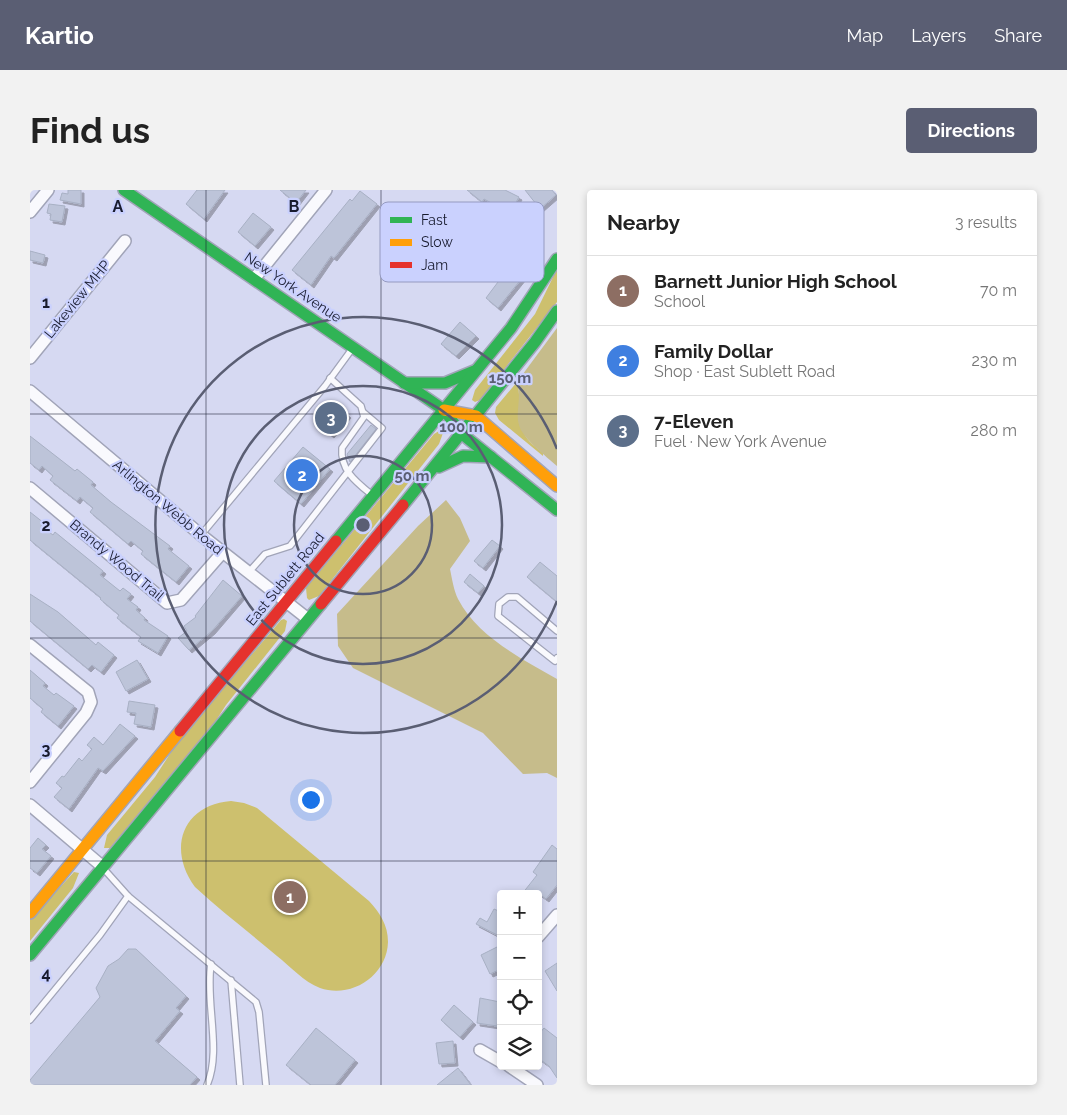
<!DOCTYPE html>
<html lang="en">
<head>
<meta charset="utf-8">
<style>
  :root { --surface:#fff; --page:#f2f2f2; --text:#222; --muted:#767676; --line:#e0e0e0; --accent:#5a5e73 }
  body { margin:0; font-family:Raleway,sans-serif; background:var(--page); color:var(--text) }
  .controls { position:absolute; right:15px; bottom:15px; display:grid; overflow:hidden; border-radius:5px; box-shadow:0 2px 8px #0003 }
  .controls button { width:45px; height:45px; display:grid; place-items:center; padding:0; border:0; border-bottom:1px solid var(--line); background:var(--surface); color:var(--text); font:25px sans-serif }
  .you { position:absolute; left:280px; top:609px; width:18px; height:18px; margin:-12px; border:4px solid #fff; border-radius:50%; background:#1a73e8; box-shadow:0 0 0 8px #1a73e833 }
  .badge { display:grid; place-items:center; width:32px; height:32px; border-radius:50%; background:var(--accent); color:#fff; font-size:16px; font-weight:700 }
  .pin { position:absolute; translate:-50% -50%; border:2px solid #fff; box-shadow:0 1px 5px #0006 }
  .list { margin:0; padding:0; list-style:none }
  h2 { display:flex; justify-content:space-between; align-items:center; height:65px; margin:0; padding:0 20px; font-size:21px }
  h2 small { font-size:16px; font-weight:400; color:var(--muted) }
  .list li { display:grid; grid-template-columns:32px 1fr auto; gap:15px; align-items:center; box-sizing:border-box; height:70px; padding:0 20px; border-top:1px solid var(--line) }
  .list b { display:block; font-size:19px; white-space:nowrap }
  .list p { margin:0; font-size:16px; white-space:nowrap; color:var(--muted) }
  .list em { font-size:16px; font-style:normal; color:var(--muted) }
  .icon { flex:none; width:28px; height:28px; fill:none; stroke:currentColor; stroke-width:2; stroke-linecap:round; stroke-linejoin:round }
  .map { position:relative; flex:none; width:527px; height:895px; overflow:hidden; border-radius:5px }
  header { display:flex; align-items:center; gap:30px; box-sizing:border-box; height:70px; padding:0 25px; background:var(--accent); color:#fff }
  header strong { font-size:24px }
  nav { display:flex; gap:28px; margin-inline-start:auto; font-size:18px }
  .intro { display:flex; align-items:center; justify-content:space-between; box-sizing:border-box; height:120px; padding:0 30px }
  h1 { margin:0; font-size:35px }
  .button { padding:12px 22px; border-radius:5px; background:var(--accent); color:#fff; font-size:18px; font-weight:700 }
  main { display:flex; gap:30px; padding:0 30px }
  aside { flex:1; background:var(--surface); border-radius:5px; box-shadow:0 2px 8px #0003 }
  .map>svg:first-child { display:block }
</style>
</head>
<body>
<header>
<strong>Kartio</strong>
<nav><a>Map</a><a>Layers</a><a>Share</a></nav>
</header>
<div class="intro"><h1>Find us</h1><a class="button">Directions</a></div>
<main>
<div class="map">
<svg width="527" height="895" viewBox="0 0 527 895">
  <defs>
    <filter id="shadow"><feDropShadow dx="3" dy="3" stdDeviation="0" flood-color="#0004"/></filter>
  </defs>
  <rect width="100%" height="100%" fill="#d6d9f2"/>
  <g fill="#cdc06e">
    <polygon points="527,79 527,112 450,210 445,212 442,210 445,200 505,124"/>
    <path d="M487,192c5,17 -1,35 7,51 3,8 13,15 19,20v3l-44,-36 -4,-7 1,-6z"/>
    <polygon points="409,241 413,243 409,254 289,406 279,410 277,408 276,398 404,244"/>
    <polygon points="254,429 257,431 255,441 196,515 185,532 80,658 74,658 77,645 125,587 147,553 251,430"/>
    <path d="M201,611l13,2 13,5 112,93c11,12 19,24 19,41 -1,34 -37,57 -68,46 -16,-6 -30,-22 -43,-32 -27,-23 -56,-45 -82,-69 -28,-38 -13,-82 36,-86z"/>
    <polygon points="44,682 49,683 43,698 0,751 0,730"/>
  </g>
  <g fill="#c6bc8b">
    <path d="M527,138v138c-10,-9 -35,-28 -38,-41 -4,-12 3,-26 -2,-43z"/>
    <path d="M416,310l14,18 10,23 -20,28c2,10 4,22 8,30 20,38 64,60 99,80v99l-10,-5 -24,1 -40,-41 -130,-65 -15,-22 -1,-32 81,-88z"/>
  </g>
  <g fill="#bdc4d9" stroke="#a8b0c4" filter="url(#shadow)">
    <polygon points="38,0 51,0 51,14 30,10 32,3 38,4"/>
    <polygon points="167,0 195,0 174,29 156,14"/>
    <polygon points="250,0 276,0 266,13"/>
    <polygon points="437,0 475,0 489,7 480,23 454,9 452,12"/>
    <polygon points="495,0 522,0 526,5 510,19"/>
    <polygon points="330,1 347,14 304,68 301,66 281,95 262,80 320,9 322,11"/>
    <polygon points="19,14 35,16 32,32 20,30 21,24 17,23"/>
    <polygon points="223,23 241,37 225,56 208,42"/>
    <polygon points="0,61 15,65 13,73 0,70"/>
    <polygon points="494,71 501,77 468,118 456,108 474,84 479,88"/>
    <polygon points="430,132 446,146 426,166 411,154"/>
    <polygon points="301,212 318,225 301,245 285,232"/>
    <polygon points="341,235 346,239 320,272 317,264"/>
    <polygon points="0,246 45,281 47,279 63,292 61,295 81,312 140,356 138,359 159,376 146,392 111,364 113,361 101,351 98,354 60,322 63,318 50,307 47,311 20,290 23,286 12,276 9,280 0,273"/>
    <polygon points="273,257 300,279 271,314 244,291"/>
    <polygon points="0,322 14,333 11,336 23,345 25,342 73,381 70,385 90,401 93,398 101,404 97,409 108,417 106,420 115,428 114,430 138,446 128,463 108,451 111,447 87,428 89,425 70,409 71,408 0,350"/>
    <polygon points="462,350 470,356 453,378 444,371"/>
    <polygon points="510,372 527,386 527,412 497,387"/>
    <polygon points="440,384 454,396 448,403 434,392"/>
    <polygon points="193,390 212,406 182,441 159,460 148,448 157,441 154,436 166,427 165,426"/>
    <polygon points="0,404 28,422 66,455 68,452 84,465 71,482 62,475 58,479 0,431"/>
    <polygon points="107,470 118,489 96,501 86,482"/>
    <polygon points="0,480 15,493 13,496 24,505 26,503 44,516 28,536 11,522 13,519 0,508"/>
    <polygon points="99,511 125,515 121,537 104,534 106,523 97,522"/>
    <polygon points="90,534 105,546 73,581 68,578 39,619 24,607 32,598 26,593 32,586 34,587 49,568 52,571 62,559 57,555 64,547 73,555"/>
    <polygon points="8,648 16,655 12,659 21,666 7,683 0,678 0,658"/>
    <polygon points="522,655 527,659 527,695 516,709 509,704 492,704 507,685 503,682"/>
    <polygon points="464,719 471,722 471,747 446,734 450,728 457,732"/>
    <polygon points="471,755 471,779 460,784 451,765"/>
    <polygon points="98,759 106,759 156,806 146,818 150,821 125,851 167,887 160,895 0,895 0,890 70,807 66,798 78,776 89,769"/>
    <polygon points="527,773 527,801 515,781"/>
    <polygon points="450,808 470,812 467,836 447,833"/>
    <polygon points="424,815 443,832 430,847 411,830"/>
    <polygon points="286,838 325,870 305,895 281,895 256,875"/>
    <polygon points="514,838 527,848 527,888 519,876 508,868 508,845"/>
    <polygon points="423,851 425,873 409,874 406,853"/>
    <polygon points="428,878 441,895 407,895"/>
  </g>
  <g fill="none" stroke-linecap="round" stroke-linejoin="round">
    <defs>
      <g id="lane">
        <path d="M300,188l31,28 3,11 -22,31c-2,22 14,34 30,47"/>
        <polyline points="171,345 295,196 322,159"/>
        <polyline points="218,383 235,364 260,356 352,238 333,222"/>
        <polyline points="527,441 487,407 478,407 469,414 468,426 525,471 527,468"/>
        <polyline points="73,678 98,706 226,812 229,822 236,895"/>
        <polyline points="201,790 210,895"/>
        <polyline points="0,830 70,745 98,706"/>
        <path d="M177,895c15,-34 -2,-83 4,-121"/>
      </g>
      <g id="street">
        <polyline points="0,22 18,0"/>
        <polyline points="224,89 296,0"/>
        <polyline points="0,168 95,51"/>
        <polyline points="0,201 171,345 278,429"/>
        <polyline points="0,298 137,413 151,410 192,363"/>
        <polyline points="0,455 58,502 61,512 56,523 0,592"/>
        <polyline points="0,615 73,677"/>
        <polyline points="508,747 527,725"/>
        <polyline points="450,860 471,872"/>
        <polyline points="479,876 507,895"/>
      </g>
      <g id="fast">
        <polyline points="94,0 414,220 432,244 527,320"/>
        <polyline points="374,193 415,193 444,181"/>
        <polyline points="409,277 433,266 461,267"/>
        <polyline points="373,315 505,152 527,121"/>
        <polyline points="306,351 481,138 527,69"/>
        <polyline points="0,765 291,414"/>
      </g>
      <g id="slow">
        <polyline points="414,220 446,226 527,296"/>
        <polyline points="0,723 150,541"/>
      </g>
      <g id="jam">
        <polyline points="291,414 373,315"/>
        <polyline points="150,541 306,351"/>
      </g>
    </defs>
    <use href="#lane" stroke="#a1a4b8" stroke-width="8"/>
    <use href="#street" stroke="#a1a4b8" stroke-width="14"/>
    <use href="#fast" stroke="#a1a4b8" stroke-width="14"/>
    <use href="#slow" stroke="#a1a4b8" stroke-width="14"/>
    <use href="#jam" stroke="#a1a4b8" stroke-width="14"/>
    <use href="#lane" stroke="#f9f9fd" stroke-width="5.5"/>
    <use href="#street" stroke="#f9f9fd" stroke-width="11"/>
    <use href="#fast" stroke="#30b455" stroke-width="11"/>
    <use href="#slow" stroke="#ff9f0a" stroke-width="11"/>
    <use href="#jam" stroke="#e5322d" stroke-width="11"/>
  </g>
  <path fill="none" stroke="#181b2f" stroke-width="1" stroke-opacity="0.55" d="M176,0v895M351,0v895M0,224h527M0,448h527M0,671h527"/>
  <g fill="none" stroke="#5a5e73" stroke-width="2.5">
    <circle cx="333" cy="335" r="69"/>
    <circle cx="333" cy="335" r="139"/>
    <path d="M527 411A208 208 0 1 1 527 259"/>
  </g>
  <g text-anchor="middle" dominant-baseline="central" stroke-width="4.5" stroke-linejoin="round" paint-order="stroke">
    <g font-size="14" fill="#181b2f" stroke="#cad1fe">
      <text transform="translate(263 97) rotate(34)">New York Avenue</text>
      <text transform="translate(47 109) rotate(-51)">Lakeview MHP</text>
      <text transform="translate(138 317) rotate(40)">Arlington Webb Road</text>
      <text transform="translate(87 370) rotate(40)">Brandy Wood Trail</text>
      <text transform="translate(255 389) rotate(-51)">East Sublett Road</text>
    </g>
  </g>
  <rect x="350" y="12" width="164" height="80" rx="8" fill="#cad1fe" stroke="#959ac0" stroke-width="1"/>
  <rect x="360" y="27" width="22" height="6" fill="#30b455"/>
  <rect x="360" y="49" width="22" height="7" fill="#ff9f0a"/>
  <rect x="360" y="72" width="22" height="6" fill="#e5322d"/>
  <g font-size="14" fill="#181b2f">
    <text x="391" y="35">Fast</text>
    <text x="391" y="57">Slow</text>
    <text x="391" y="80">Jam</text>
  </g>
  <g font-size="16" text-anchor="middle" font-weight="bold" fill="#181b2f" stroke="#cad1fe" stroke-width="4.5" stroke-linejoin="round" paint-order="stroke">
    <text x="88" y="22">A</text>
    <text x="264" y="22">B</text>
    <text x="16" y="118">1</text>
    <text x="16" y="341">2</text>
    <text x="16" y="565">3</text>
    <text x="16" y="789">4</text>
  </g>
  <circle cx="333" cy="335" r="8" fill="#5a5e73" stroke="#cad1fe" stroke-width="2.5"/>
  <g font-size="15" text-anchor="middle" font-weight="bold" fill="#5a5e73" stroke="#cad1fe" stroke-width="4.5" stroke-linejoin="round" paint-order="stroke">
    <text x="480" y="193">150 m</text>
    <text x="431" y="242">100 m</text>
    <text x="382" y="291">50 m</text>
  </g>
</svg>
<div class="controls">
<button>+</button>
<button>−</button>
<button><svg class="icon" aria-label="locate" viewBox="0 0 24 24"><circle cx="12" cy="12" r="6"/><path d="M12 2v4M12 18v4M2 12h4M18 12h4"/></svg></button>
<button><svg class="icon" aria-label="layers" viewBox="0 0 24 24"><path d="M12 4l9 5-9 5-9-5zM3 14l9 5 9-5"/></svg></button>
</div>
<div class="you"></div>
<div class="pin badge" style="left:260px;top:707px;background:#8d6e63">1</div>
<div class="pin badge" style="left:272px;top:285px;background:#3f7fe0">2</div>
<div class="pin badge" style="left:301px;top:228px;background:#5c6f8a">3</div>
</div>
<aside>
<h2>Nearby<small>3 results</small></h2>
<ul class="list">
<li><span class="badge" style="background:#8d6e63">1</span><div><b>Barnett Junior High School</b><p>School</p></div><em>70 m</em></li>
<li><span class="badge" style="background:#3f7fe0">2</span><div><b>Family Dollar</b><p>Shop · East Sublett Road</p></div><em>230 m</em></li>
<li><span class="badge" style="background:#5c6f8a">3</span><div><b>7-Eleven</b><p>Fuel · New York Avenue</p></div><em>280 m</em></li>
</ul>
</aside>
</main>
</body>
</html>
